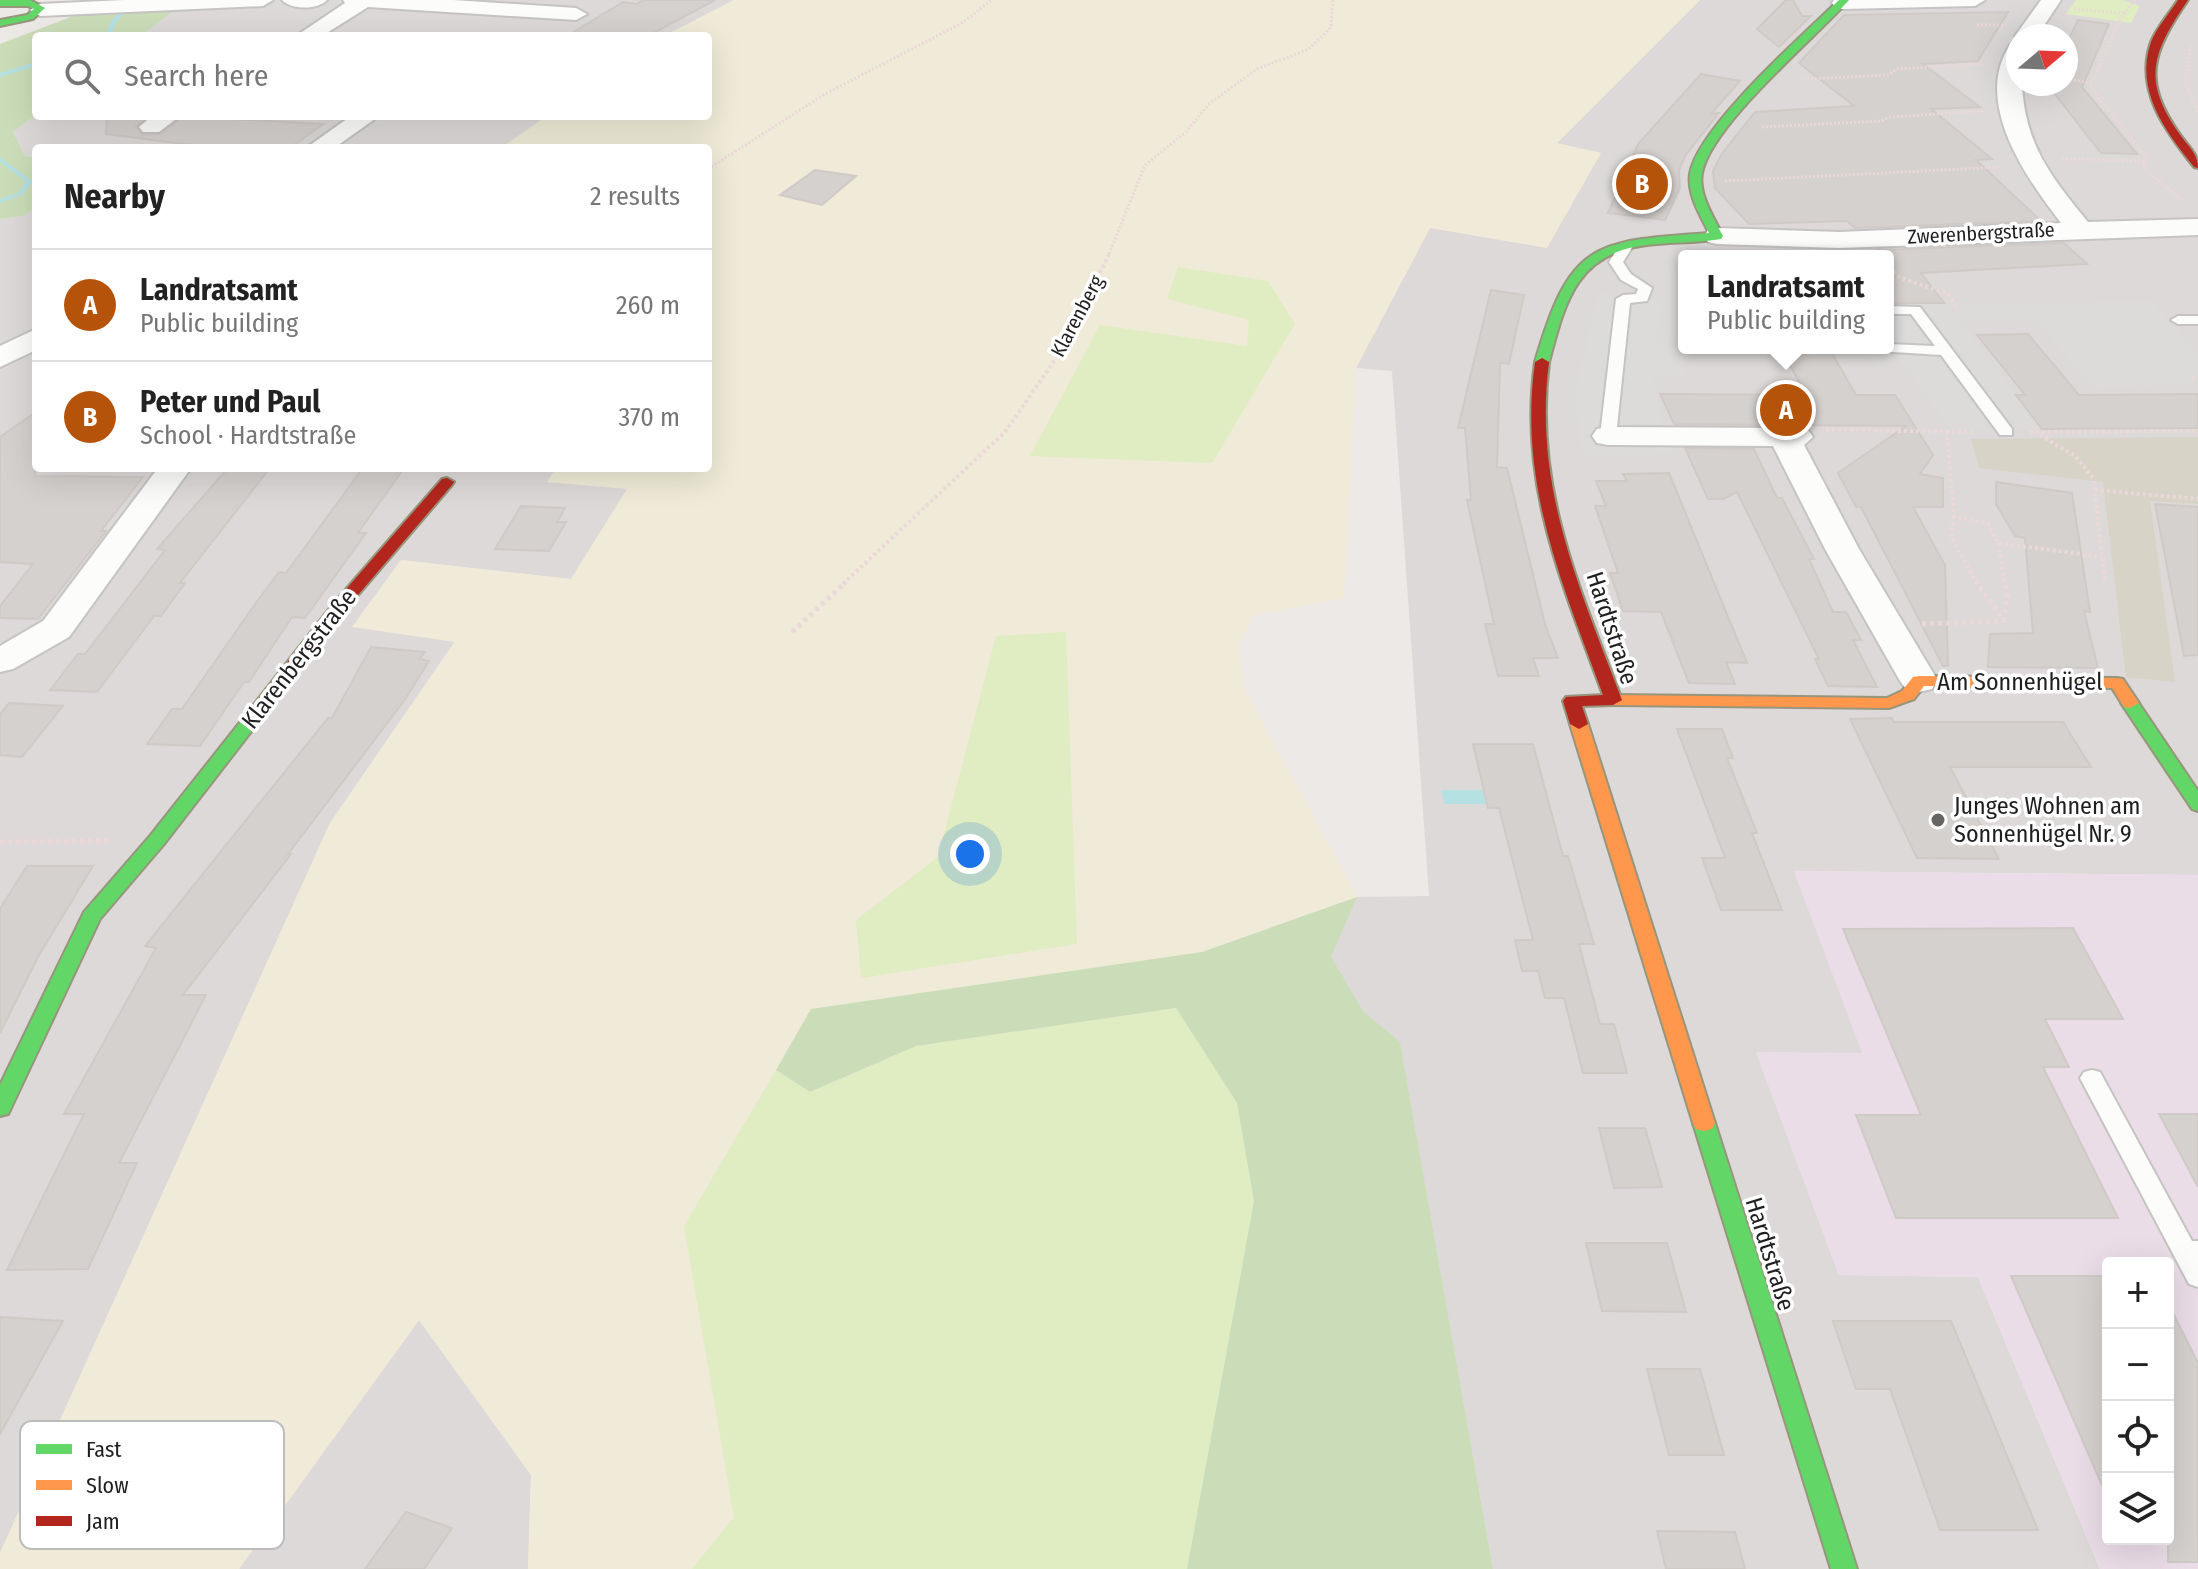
<!DOCTYPE html>
<html lang="en">
<head>
<meta charset="utf-8">
<style>
  :root { --surface:#fff; --page:#f2f2f2; --text:#222; --muted:#767676; --line:#e0e0e0; --accent:#b45309 }
  body { margin:0; font-family:"Fira Sans Condensed",sans-serif; background:var(--page); color:var(--text) }
  .controls { position:absolute; right:24px; bottom:24px; display:grid; overflow:hidden; border-radius:8px; box-shadow:0 8px 32px #0002 }
  .controls button { width:72px; height:72px; display:grid; place-items:center; padding:0; border:0; border-bottom:2px solid var(--line); background:var(--surface); color:var(--text); font:40px sans-serif }
  .compass { position:absolute; left:2006px; top:24px; width:72px; height:72px; border-radius:50%; background:var(--surface); box-shadow:0 8px 32px #0002; rotate:71deg }
  .you { position:absolute; left:970px; top:854px; width:28px; height:28px; margin:-20px; border:6px solid #fff; border-radius:50%; background:#1a73e8; box-shadow:0 0 0 12px #1a73e833 }
  .badge { display:grid; place-items:center; width:52px; height:52px; border-radius:50%; background:var(--accent); color:#fff; font-size:26px; font-weight:700 }
  .pin { position:absolute; translate:-50% -50%; border:4px solid #fff; box-shadow:0 2px 8px #0006 }
  .popup { position:absolute; left:1678px; top:250px; width:216px; height:104px; box-sizing:border-box; display:grid; place-content:center; border-radius:8px; background:var(--surface); filter:drop-shadow(0 2px 6px #0005); font-size:26px; white-space:nowrap; color:var(--muted) }
  .popup b { font-size:30px; color:var(--text) }
  .popup::after { content:''; position:absolute; left:50%; top:100%; margin-left:-16px; border:16px solid transparent; border-top-color:var(--surface) }
  .list { margin:0; padding:0; list-style:none }
  h2 { display:flex; justify-content:space-between; align-items:center; height:104px; margin:0; padding:0 32px; font-size:34px }
  h2 small { font-size:26px; font-weight:400; color:var(--muted) }
  .list li { display:grid; grid-template-columns:52px 1fr auto; gap:24px; align-items:center; box-sizing:border-box; height:112px; padding:0 32px; border-top:2px solid var(--line) }
  .list b { display:block; font-size:30px; white-space:nowrap }
  .list p { margin:0; font-size:26px; white-space:nowrap; color:var(--muted) }
  .list em { font-size:26px; font-style:normal; color:var(--muted) }
  .icon { flex:none; width:44px; height:44px; fill:none; stroke:currentColor; stroke-width:2; stroke-linecap:round; stroke-linejoin:round }
  .map { position:relative; flex:none; width:2198px; height:1569px; overflow:hidden }
  .search { position:absolute; background:var(--surface); box-shadow:0 8px 32px #0002; left:32px; top:32px; width:680px; height:88px; display:flex; align-items:center; gap:20px; box-sizing:border-box; padding:0 28px; border-radius:8px; color:var(--muted); font-size:30px }
  .panel { position:absolute; background:var(--surface); box-shadow:0 8px 32px #0002; left:32px; top:144px; width:680px; height:328px; border-radius:8px }
  .map>svg:first-child { display:block }
</style>
</head>
<body>
<div class="map">
<svg width="2198" height="1569" viewBox="0 0 2198 1569">
  <rect width="100%" height="100%" fill="#ede9e6"/>
  <g fill="#dcd9d8" fill-rule="evenodd">
    <polygon points="184,0 734,0 664,36 140,36"/>
    <path d="M1700,0h498v875l-404,-4 69,183 -107,-2 83,223 139,2 122,292h-607l-93,-526 -36,-31 -34,-55 27,-60 72,-1 -37,-525 -36,-3 74,-140 171,-75 -45,-9zM2018,36h48v48h-48zM1684,256h204v92h-204z"/>
    <polygon points="36,115 36,116 547,116 501,148 36,148 36,157 25,156 13,132"/>
    <polygon points="36,207 36,468 556,468 547,482 628,488 571,579 401,560 353,626 455,641 330,823 0,1553 0,219 24,216"/>
    <polygon points="419,1320 531,1475 528,1569 239,1569"/>
  </g>
  <path fill="#ebdde8" fill-rule="evenodd" d="M1794,871l404,4v694h-98l-122,-292 -139,-2 -83,-223 106,1zM2108,1263h60v276h-60z"/>
  <polygon fill="#d7d3c7" points="2198,437 2198,504 2150,501 2175,682 2126,677 2103,482 1979,468 1971,439"/>
  <path fill="#efebd8" fill-rule="evenodd" d="M734,0h966l-143,143 44,10 -54,95 -117,-20 -74,140 -12,230 -90,17 -15,29 5,45 113,208 -155,55 -391,58 -127,216 50,291 -42,52h-164l3,-94 -112,-155 -180,249h-239v-16l330,-730 125,-181 -103,-15 49,-67 170,19 56,-90 -80,-7 9,-14h152v-320h-207l46,-32h161v-80h-44zM1167,299l128,25 -264,132 69,-130 147,20 2,-26zM938,858l-77,120 -5,-59z"/>
  <g fill="#e0ecc1">
    <polygon points="2076,0 2123,0 2140,6 2131,23 2066,14"/>
    <polygon points="1178,267 1268,281 1295,324 1212,463 1030,456 1100,325 1247,346 1249,320 1167,299"/>
    <polygon points="1066,632 1077,944 861,978 856,920 938,857 996,636"/>
    <polygon points="1176,1008 1237,1103 1254,1201 1187,1569 692,1569 734,1517 684,1226 776,1070 810,1092 916,1046"/>
  </g>
  <g fill="#cbddb8">
    <polygon points="173,11 140,36 36,36 36,115 13,132 25,156 36,157 36,207 24,216 0,219 0,44 76,15"/>
    <polygon points="1357,897 1331,957 1364,1012 1400,1042 1493,1569 1187,1569 1254,1201 1237,1103 1176,1008 916,1046 810,1092 776,1070 811,1009 1202,952"/>
  </g>
  <g fill="#dddbda">
    <polygon points="1599,293 1660,300 1656,343 1684,348 1684,375 1653,374 1662,432 1672,446 1672,454 1583,456 1574,398"/>
    <polygon points="2152,302 2198,354 2198,385 2092,387 2039,321 1959,321 2043,429 1951,430 1906,365 1877,366 1865,348 1888,348 1888,303"/>
  </g>
  <polygon fill="#b6e1e3" points="1441,790 1483,790 1486,804 1444,804"/>
  <g fill="none" stroke-linecap="round" stroke-linejoin="round">
    <g fill="#b6e1e3" fill-rule="evenodd">
      <polygon points="131,0 137,0 116,23 111,36 105,36 111,21"/>
      <polygon points="36,62 36,66 0,77 0,73"/>
      <polygon points="0,157 33,182 22,195 0,203 0,199 18,193 26,182 0,162"/>
    </g>
  </g>
  <g fill="#d5d1ce" stroke="#d0cac7" stroke-width="2">
    <polygon points="643,0 715,0 648,36 567,36 623,2 637,4"/>
    <polygon points="1786,0 1793,0 1802,16 1811,16 1779,47 1757,29"/>
    <polygon points="2008,12 1978,61 1923,64 1980,107 1931,109 1992,159 1976,160 2041,221 1855,228 1847,221 1749,224 1715,188 1713,171 1721,155 1755,112 1854,106 1799,63 1844,15"/>
    <polygon points="2078,20 2109,24 2082,87 2137,154 2101,153 2047,84 2066,84 2066,45"/>
    <polygon points="1701,74 1740,81 1711,114 1719,113 1685,156 1679,170 1680,188 1665,220 1608,213 1638,144"/>
    <polygon points="107,116 147,116 136,127 143,135 161,134 183,116 323,124 290,148 217,148 106,134"/>
    <polygon points="815,170 856,176 822,205 780,195"/>
    <polygon points="2064,243 2087,264 1921,273 1944,303 1888,303 1888,256 1877,250"/>
    <polygon points="1491,290 1524,295 1509,364 1500,363 1497,467 1507,468 1545,624 1558,658 1533,658 1539,676 1498,676 1485,624 1494,624 1467,500 1471,500 1465,428 1458,428"/>
    <polygon points="2028,334 2079,395 2198,394 2198,428 2042,429 2016,395 2025,395 1977,335"/>
    <polygon points="1781,348 1829,348 1856,395 1895,395 1933,455 1920,474 1943,478 1943,507 1913,507 1945,565 1948,666 1943,666 1861,507 1856,507 1838,473 1906,426 1674,424 1660,394 1806,395"/>
    <polygon points="36,412 35,476 143,477 101,531 106,531 38,619 0,618 0,606 33,564 0,562 0,437"/>
    <polygon points="1685,448 1754,449 1777,498 1782,498 1814,559 1809,559 1833,612 1846,612 1861,640 1853,640 1877,687 1828,686 1815,659 1819,659 1737,492 1723,499 1708,499"/>
    <polygon points="228,468 270,468 180,583 185,583 161,616 154,616 97,692 50,690 78,654 85,654 165,550 157,549"/>
    <polygon points="363,468 404,468 358,533 366,533 305,618 292,617 249,682 244,682 200,746 147,744 172,709 182,709 255,604 279,572 286,573"/>
    <polygon points="1669,473 1747,663 1726,662 1735,684 1689,683 1661,612 1623,611 1610,573 1618,573 1595,506 1606,506 1596,481 1627,481 1623,474"/>
    <polygon points="1996,482 2072,493 2090,612 2084,611 2098,668 1988,667 1990,634 2033,633 2025,538 2015,536 1996,504"/>
    <polygon points="2155,504 2198,507 2198,655 2184,656"/>
    <polygon points="521,506 565,508 557,522 566,522 549,551 495,549"/>
    <polygon points="371,647 425,652 419,659 429,661 404,701 288,854 291,854 183,995 206,995 119,1163 137,1163 88,1269 7,1270 84,1114 64,1114 156,948 145,946 328,718 332,718"/>
    <polygon points="9,703 63,706 22,757 0,755 0,714"/>
    <polygon points="1892,718 1894,722 2063,722 2091,767 1950,767 1999,859 1917,858 1850,719"/>
    <polygon points="1677,729 1722,729 1733,758 1727,758 1757,833 1752,833 1782,910 1721,910 1702,858 1725,858"/>
    <polygon points="1473,744 1533,744 1563,856 1568,856 1594,944 1579,944 1600,1024 1614,1024 1627,1073 1583,1073 1564,998 1545,998 1538,971 1522,971 1515,940 1533,940 1499,808 1488,808"/>
    <polygon points="27,866 93,866 39,955 0,1033 0,909"/>
    <polygon points="2073,928 2123,1019 2045,1019 2069,1067 2043,1067 2118,1218 1896,1218 1856,1115 1921,1115 1843,929"/>
    <polygon points="2159,1114 2198,1114 2198,1187"/>
    <polygon points="1599,1128 1645,1128 1662,1187 1614,1188"/>
    <polygon points="1586,1243 1667,1243 1686,1312 1602,1311"/>
    <polygon points="2011,1276 2108,1276 2108,1499"/>
    <polygon points="2168,1303 2198,1363 2198,1562 2168,1562"/>
    <polygon points="0,1317 63,1321 0,1434"/>
    <polygon points="1833,1321 1951,1321 2038,1530 1940,1530 1890,1389 1856,1389"/>
    <polygon points="1647,1369 1700,1369 1724,1455 1669,1455"/>
    <polygon points="406,1512 452,1528 424,1569 365,1569"/>
    <polygon points="1657,1531 1735,1532 1745,1569 1666,1569"/>
  </g>
  <g fill="none" stroke-linecap="round" stroke-linejoin="round">
    <defs>
      <g id="lane">
        <polygon points="1621,243 1633,246 1623,262 1631,274 1652,288 1647,301 1630,303 1616,436 1608,441 1600,436 1616,299 1623,295 1636,294 1638,289 1621,280 1609,262"/>
        <polygon points="1888,306 1920,307 2012,429 2012,435 2000,435 1941,355 1877,351 1875,348 1888,348 1888,344 1935,346 1911,314 1888,314"/>
        <polygon points="2198,316 2198,324 2178,324 2171,320 2178,316"/>
        <polygon points="2092,1070 2100,1072 2192,1241 2198,1241 2198,1287 2189,1284 2080,1078 2084,1072"/>
      </g>
      <g id="street">
        <polygon points="124,0 273,0 263,6 40,16 30,10 40,4"/>
        <path d="M282,0h45c-9,10 -36,10 -45,0z"/>
        <polygon points="343,0 453,0 576,8 587,14 576,20 368,7 322,36 296,36 345,3"/>
        <polygon points="1834,0 1985,0 1975,6 1842,9 1835,7 1832,3"/>
        <polygon points="2041,0 2061,0 2037,36 2018,36 2018,40 2015,36"/>
        <path d="M2018,43v41h4c3,61 29,93 66,138l110,-3v16l-359,13 -122,-4 -9,-2 -4,-6 4,-6 9,-2 122,4 222,-9c-34,-44 -89,-121 -51,-178z"/>
        <polygon points="152,116 180,116 159,132 143,132 139,127"/>
        <polygon points="351,116 379,116 334,148 306,148"/>
        <polygon points="36,329 36,350 0,367 0,346"/>
        <polygon points="1608,427 1797,428 1808,430 1813,437 1804,445 1859,549 1938,681 1932,689 1919,692 1906,689 1900,681 1825,549 1773,446 1608,445 1597,443 1592,436 1597,429"/>
        <polygon points="158,468 191,468 69,637 13,669 0,672 0,646 43,621"/>
      </g>
      <g id="fast">
        <polygon points="0,0 30,0 45,8 33,19 0,26 0,20 27,15 34,9 28,6 0,6"/>
        <path d="M1839,0h10c-35,39 -138,125 -147,173 -4,21 12,45 21,63l-2,3c-24,4 -49,3 -74,6 -71,8 -82,57 -98,117l-7,4 -5,-1 -2,-3c35,-119 56,-121 174,-129 -8,-17 -22,-38 -19,-59 7,-46 113,-139 149,-174z"/>
        <polygon points="2130,698 2136,699 2198,791 2198,811 2192,809 2121,703"/>
        <polygon points="251,715 260,720 257,724 164,844 100,919 11,1108 8,1114 0,1116 0,1085 84,912 150,836 245,716"/>
        <polygon points="1704,1115 1712,1117 1715,1123 1857,1569 1831,1569 1693,1123 1696,1117"/>
      </g>
      <g id="slow">
        <polygon points="1919,676 2117,678 2123,679 2139,703 2130,708 2124,707 2112,688 1924,686 1914,699 1889,708 1613,705 1604,700 1613,695 1887,698 1902,691 1913,677"/>
        <polygon points="1579,719 1588,724 1715,1123 1712,1129 1704,1131 1696,1129 1693,1123 1570,724"/>
      </g>
      <g id="jam">
        <path d="M2178,0h10c-36,53 -47,80 -7,136 8,11 17,18 17,32l-4,-1c-28,-35 -60,-77 -43,-125 6,-15 18,-28 27,-42z"/>
        <path d="M1542,358l7,4c-16,123 30,225 73,338l-9,5 -31,1 6,18 -9,5 -9,-5 -7,-23 3,-4 37,-2c-41,-112 -85,-211 -68,-333z"/>
        <polygon points="447,478 454,482 452,485 346,609 257,724 245,724 242,720 245,716 334,603 442,479"/>
      </g>
    </defs>
    <use href="#lane" stroke="#c5c4c2" stroke-width="4"/>
    <use href="#street" stroke="#c5c4c2" stroke-width="4"/>
    <use href="#fast" stroke="#98957d" stroke-width="4"/>
    <use href="#slow" stroke="#98957d" stroke-width="4"/>
    <use href="#jam" stroke="#98957d" stroke-width="4"/>
    <g stroke="#ebd8d9" stroke-width="3" stroke-dasharray="2 2" stroke-linecap="butt">
      <polyline points="2135,0 2121,18 2090,87 2147,158 2143,167 2182,201"/>
      <polyline points="2074,9 2123,13"/>
      <polyline points="1977,25 2003,25"/>
      <polyline points="2191,45 2185,82 2198,113"/>
      <polyline points="1803,79 1889,75 1896,69 1982,64"/>
      <polyline points="2066,79 2092,83"/>
      <polyline points="269,116 316,120"/>
      <polyline points="1762,127 1881,121 1890,117 1983,111"/>
      <polyline points="2062,159 2145,161"/>
      <polyline points="708,169 825,94 962,23 992,0"/>
      <polyline points="1725,181 2002,167"/>
      <polyline points="1109,254 1145,165 1186,132 1209,104 1257,69 1309,49 1331,27 1333,0"/>
    </g>
    <g stroke="#ebd8d9" stroke-width="4" stroke-dasharray="3 3" stroke-linecap="butt">
      <polyline points="1888,268 1901,278 1948,294 1958,310"/>
      <polyline points="2192,377 2198,379"/>
      <polyline points="1826,430 1976,432"/>
      <polyline points="1947,431 1954,517"/>
      <polyline points="2030,432 2198,431"/>
      <polyline points="2035,432 2075,456 2093,478 2105,580"/>
      <polyline points="2095,490 2198,499"/>
      <polyline points="1998,543 2005,584"/>
      <polyline points="843,584 1005,432 1066,344 1110,252"/>
      <polyline points="1977,584 1951,537 1954,517 1988,523 1998,543 2103,557"/>
    </g>
    <g stroke="#ebd8d9" stroke-width="5" stroke-dasharray="4 4" stroke-linecap="butt">
      <polyline points="2004,621 2007,595 2005,582"/>
      <polyline points="1922,624 2004,621 1976,582"/>
      <polyline points="792,632 846,582"/>
      <polyline points="0,842 108,841"/>
    </g>
    <use href="#lane" fill="#fcfcfb" fill-rule="evenodd"/>
    <use href="#street" fill="#fcfcfb" fill-rule="evenodd"/>
    <use href="#fast" fill="#63d668" fill-rule="evenodd"/>
    <use href="#slow" fill="#ff974d" fill-rule="evenodd"/>
    <use href="#jam" fill="#b3261e" fill-rule="evenodd"/>
  </g>
  <circle fill="#666564" stroke="#fff" stroke-width="3" cx="1938" cy="820" r="8"/>
  <g text-anchor="middle" dominant-baseline="central" stroke-width="7" stroke-linejoin="round" paint-order="stroke">
    <g font-size="20" fill="#1e1e1e" stroke="#fff">
      <text transform="translate(1981 233) rotate(-3)">Zwerenbergstraße</text>
      <text transform="translate(1077 316) rotate(-62)">Klarenberg</text>
    </g>
    <g font-size="24" fill="#1e1e1e" stroke="#fff">
      <text transform="translate(1612 628) rotate(72)">Hardtstraße</text>
      <text transform="translate(299 659) rotate(-52)">Klarenbergstraße</text>
      <text x="2020" y="682">Am Sonnenhügel</text>
      <text transform="translate(1770 1254) rotate(73)">Hardtstraße</text>
    </g>
    <g font-size="24" fill="#1e1e1e" stroke="#fff" text-anchor="start">
      <text x="1954" y="806">Junges Wohnen am<tspan x="1954" dy="28">Sonnenhügel Nr. 9</tspan></text>
    </g>
  </g>
  <rect x="20" y="1421" width="264" height="128" rx="12" fill="#fff" stroke="#bcbcbc" stroke-width="2"/>
  <rect x="36" y="1444" width="36" height="10" fill="#63d668"/>
  <rect x="36" y="1480" width="36" height="10" fill="#ff974d"/>
  <rect x="36" y="1516" width="36" height="10" fill="#b3261e"/>
  <g font-size="22" fill="#1e1e1e">
    <text x="86" y="1457">Fast</text>
    <text x="86" y="1493">Slow</text>
    <text x="86" y="1529">Jam</text>
  </g>
</svg>
<div class="controls">
<button>+</button>
<button>−</button>
<button><svg class="icon" aria-label="locate" viewBox="0 0 24 24"><circle cx="12" cy="12" r="6"/><path d="M12 2v4M12 18v4M2 12h4M18 12h4"/></svg></button>
<button><svg class="icon" aria-label="layers" viewBox="0 0 24 24"><path d="M12 4l9 5-9 5-9-5zM3 14l9 5 9-5"/></svg></button>
</div>
<svg class="compass" viewBox="-18 -18 36 36"><path d="M0-13l5 13h-10z" fill="#e53935"/><path d="M0 13l5-13h-10z" fill="#767676"/></svg>
<div class="you"></div>
<div class="pin badge" style="left:1786px;top:410px">A</div>
<div class="popup"><b>Landratsamt</b>Public building</div>
<div class="pin badge" style="left:1642px;top:184px">B</div>
<div class="search"><svg class="icon" aria-label="search" viewBox="0 0 24 24"><circle cx="10" cy="10" r="6"/><path d="M15 15l6 6"/></svg>Search here</div>
<section class="panel">
<h2>Nearby<small>2 results</small></h2>
<ul class="list">
<li><span class="badge">A</span><div><b>Landratsamt</b><p>Public building</p></div><em>260 m</em></li>
<li><span class="badge">B</span><div><b>Peter und Paul</b><p>School · Hardtstraße</p></div><em>370 m</em></li>
</ul>
</section>
</div>
</body>
</html>
